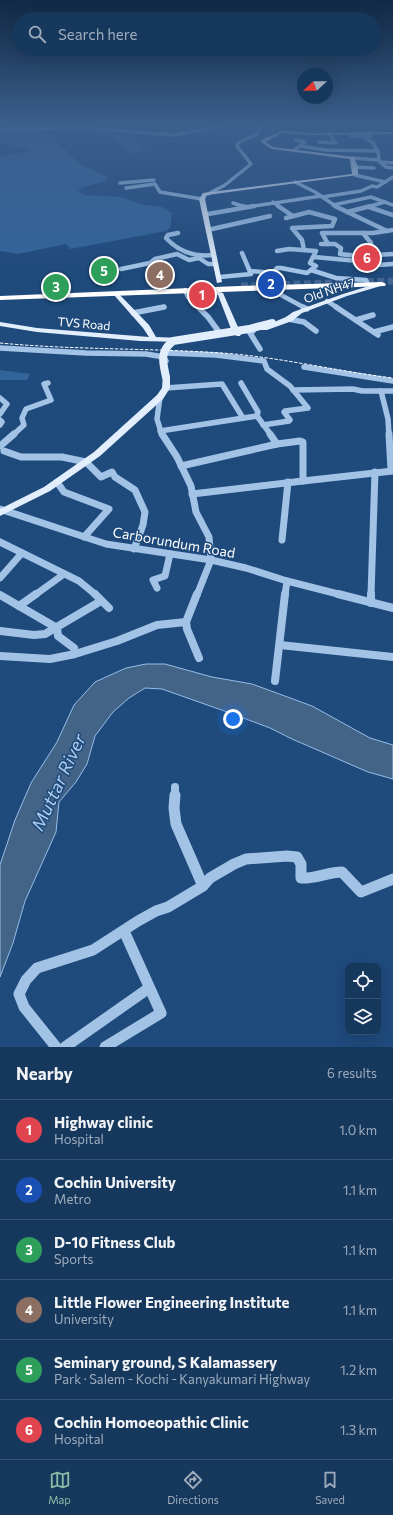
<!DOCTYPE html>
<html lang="en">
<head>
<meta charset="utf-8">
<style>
  :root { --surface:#17385d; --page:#203f63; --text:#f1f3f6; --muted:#9eacbc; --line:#365272; --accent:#8abfa5 }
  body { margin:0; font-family:Commissioner,sans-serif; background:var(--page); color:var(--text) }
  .controls { position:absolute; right:12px; bottom:12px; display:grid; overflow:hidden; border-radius:8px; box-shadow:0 4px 16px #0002 }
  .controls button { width:36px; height:36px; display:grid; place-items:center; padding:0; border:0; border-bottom:1px solid var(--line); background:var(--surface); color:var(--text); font:20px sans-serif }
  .compass { position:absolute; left:297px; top:68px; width:36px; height:36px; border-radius:50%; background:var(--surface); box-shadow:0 4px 16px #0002; rotate:248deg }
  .you { position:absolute; left:233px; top:719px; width:14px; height:14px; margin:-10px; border:3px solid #fff; border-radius:50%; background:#1a73e8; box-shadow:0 0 0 6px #1a73e833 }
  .badge { display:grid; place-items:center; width:26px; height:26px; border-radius:50%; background:var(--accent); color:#fff; font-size:13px; font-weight:700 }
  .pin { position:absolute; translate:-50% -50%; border:2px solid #fff; box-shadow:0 1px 4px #0006 }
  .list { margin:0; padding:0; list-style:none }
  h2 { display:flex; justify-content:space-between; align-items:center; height:52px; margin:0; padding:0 16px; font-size:17px }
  h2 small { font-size:13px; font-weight:400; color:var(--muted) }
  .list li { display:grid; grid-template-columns:26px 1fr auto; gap:12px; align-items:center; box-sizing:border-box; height:60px; padding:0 16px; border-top:1px solid var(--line) }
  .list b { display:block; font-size:15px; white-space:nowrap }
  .list p { margin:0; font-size:13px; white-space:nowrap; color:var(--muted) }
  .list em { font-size:13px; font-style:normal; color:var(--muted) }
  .icon { flex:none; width:22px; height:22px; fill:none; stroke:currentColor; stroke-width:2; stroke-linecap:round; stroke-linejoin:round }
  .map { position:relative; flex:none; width:393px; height:1047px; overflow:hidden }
  .search { position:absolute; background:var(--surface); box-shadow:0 4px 16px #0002; left:12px; right:12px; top:12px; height:44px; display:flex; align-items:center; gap:10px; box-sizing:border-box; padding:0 14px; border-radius:22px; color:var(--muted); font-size:15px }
  .sheet { height:412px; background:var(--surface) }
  nav { display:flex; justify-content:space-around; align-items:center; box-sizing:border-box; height:56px; border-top:1px solid var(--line); background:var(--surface); font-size:11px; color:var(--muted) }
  nav a { display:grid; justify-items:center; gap:2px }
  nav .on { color:var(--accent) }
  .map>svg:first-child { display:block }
</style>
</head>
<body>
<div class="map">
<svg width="393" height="1047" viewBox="0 0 393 1047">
  <rect width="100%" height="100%" fill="#1f4a7c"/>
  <g fill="#32649a">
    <polygon points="0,130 31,131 48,134 82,165 108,177 105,181 81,188 78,192 86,195 121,197 144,205 162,207 172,213 170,228 166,231 70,249 66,244 18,254 0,251 0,156 31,151 0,142"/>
    <polygon points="108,132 130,135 147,151 132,153"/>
    <polygon points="103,265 114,269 118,275 115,277 104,279 92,268"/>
    <polygon points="0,370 30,374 27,380 0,380"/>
  </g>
  <polygon fill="#436387" stroke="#95bee8" points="146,664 165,664 212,677 252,684 312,706 370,738 393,745 393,779 368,772 292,739 270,728 230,713 162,689 145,688 129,698 113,712 95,736 87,764 76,782 59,802 56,832 25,901 13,943 0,977 0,865 15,820 31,783 57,742 74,705 95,682 126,668"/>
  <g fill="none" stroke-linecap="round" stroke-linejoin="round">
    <polyline stroke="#416590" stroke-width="7" stroke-dasharray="7 3.5" stroke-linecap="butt" points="241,286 393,281"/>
    <g stroke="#a2c3e6" stroke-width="3.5">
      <polyline points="0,129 86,128 174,135 222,126"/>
      <polyline points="351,136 363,136"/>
      <polyline points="296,140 305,142 302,145"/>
      <polyline points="319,142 336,143 329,134"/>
      <polyline points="293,151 300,146 325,150 378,151 373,143 363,136 371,136 369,133"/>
      <polyline points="352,158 379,160 378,151"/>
      <polyline points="379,160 380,162 393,163"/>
      <polyline points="380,162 386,167 393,168"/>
      <polyline points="355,167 374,168"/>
      <polyline points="355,175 385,182"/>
      <polyline points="295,182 315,192 337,207"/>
      <polyline points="120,183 154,180"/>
      <polyline points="126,188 155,184 160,192 202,199"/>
      <polyline points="208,194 225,185 251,164 237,146 238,143 257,134 261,126"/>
      <polyline points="322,197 361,191 372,186 377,187 393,177"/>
      <polyline points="273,202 280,207"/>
      <polyline points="233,203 245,207"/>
      <polyline points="333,205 371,197 393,205"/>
      <polyline points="248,207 321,196"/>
      <polyline points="367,207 385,202"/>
    </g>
    <g stroke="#a2c3e6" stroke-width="4.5">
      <polyline points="242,206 246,207"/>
      <polyline points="278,206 293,216"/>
      <polyline points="335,206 387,231"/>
      <polyline points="369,207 393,215"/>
      <polyline points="347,212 371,206"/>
      <polyline points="208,214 254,206"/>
      <polyline points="286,218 309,212 335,219 332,226 292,228 302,240 304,250"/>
      <polyline points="212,229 270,216"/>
      <path d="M178,233l-10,2 -2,3c13,14 28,19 47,17"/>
      <polyline points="363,233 371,243 370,247 378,254"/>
      <polyline points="321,244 335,244 341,248 340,254 359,256"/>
      <polyline points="328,244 322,233 373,233 393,230"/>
      <polyline points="314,257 358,261 362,266 393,264"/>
      <polyline points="358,259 359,256 393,254"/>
      <polyline points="121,269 150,263 155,259 177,254 189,260 199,258 208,264 215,264"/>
      <polyline points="311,270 336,278 366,280 367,282"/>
      <polyline points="250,271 273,273 277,268 281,268 307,273 316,266 310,263 316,251 289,249 277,251"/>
      <polyline points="220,277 251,274 242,253"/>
      <polyline points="185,290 188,297 199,308"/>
      <polyline points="281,295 305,308"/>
      <polyline points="327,301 338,308"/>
      <polyline points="159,308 164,307"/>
    </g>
    <g stroke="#a2c3e6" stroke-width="5.5">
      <polyline points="198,307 208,317 219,332"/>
      <polyline points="303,307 307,309"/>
      <polyline points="336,307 378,335"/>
      <polyline points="133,313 164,307"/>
      <polyline points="288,319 304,322 316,331"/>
      <polyline points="356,320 373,315"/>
      <polyline points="253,331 250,333 260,349"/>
      <polyline points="374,332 393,327"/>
      <polyline points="0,348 86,353 146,354 164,357 166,361"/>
      <polyline points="167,353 216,355 264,361 267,369 290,386 308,408 285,411 284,412 290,420 289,421 263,425"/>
      <polyline points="304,367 393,381"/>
      <polyline points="241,383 258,412 257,416"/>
      <polyline points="166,388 222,384 243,418"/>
      <polyline points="293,390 353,389 362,391 393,391"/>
      <polyline points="381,391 388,419 389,435"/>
      <polyline points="160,397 157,419 162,435"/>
      <polyline points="0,398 7,404 0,414"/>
      <polyline points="0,420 2,422 0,425"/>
      <polyline points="160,431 257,416 271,435"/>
      <polyline points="13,435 24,425 22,418 26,409 51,400 44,384 48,383"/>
    </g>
    <g stroke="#a2c3e6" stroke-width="7">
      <polyline points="162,434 177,457 191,486 196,512 209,537 211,560 197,595"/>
      <polyline points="389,434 391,470"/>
      <polyline points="0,446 14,434"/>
      <polyline points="4,451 21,457 62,457 86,462 101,477 112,472 115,477 135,490 145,512 143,525 134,549"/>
      <polyline points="181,466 277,444 270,434"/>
      <polyline points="303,481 393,471"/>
      <polyline points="57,482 64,492 109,509 84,537"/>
      <polyline points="192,494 303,481 303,442 300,441 277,444"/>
      <polyline points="0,509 106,544 211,560 246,568 287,581 342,595"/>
      <polyline points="282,540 288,482"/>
      <polyline points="0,542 79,581 96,595"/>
      <polyline points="0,578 22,553"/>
      <polyline points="157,588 153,580 165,576 170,554"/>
      <polyline points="35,595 64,574"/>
      <polyline points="285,595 287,581"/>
      <polyline points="371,595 375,472"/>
    </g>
    <g stroke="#a2c3e6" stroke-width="8">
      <polyline points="95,594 109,608"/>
      <polyline points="197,594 186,622 187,629 199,658"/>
      <polyline points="338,594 393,608"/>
      <polyline points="0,595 57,628 58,636 74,648"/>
      <polyline points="371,603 371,594"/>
      <polyline points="19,606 36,594"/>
      <polyline points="0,631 34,635 45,634 101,601"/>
      <polyline points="280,645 393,657"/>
      <polyline points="0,656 50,659 75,654 117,641 157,625 186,622"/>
      <polyline points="275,681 285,594"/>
      <polyline points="175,796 175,787"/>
    </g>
    <g stroke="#a2c3e6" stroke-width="11">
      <polyline points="175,795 174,808 176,824 203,886"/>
      <path d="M56,1047l-32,-40 -5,-13 7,-14 11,-12 56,-18 45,-29 18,-10 12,-4 35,-21 7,-8 24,-14 12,-5 41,-3 10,1 4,7v14c14,1 27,-6 41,-6l19,20 32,-13"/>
      <polyline points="65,1047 149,988"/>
      <polyline points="105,1047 161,1013 124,931"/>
    </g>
    <g fill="#e3eefd" fill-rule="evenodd">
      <polygon points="281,131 313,133 393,132 393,134 313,135 282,133 266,142 273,147 354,157 358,167 358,175 207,195 205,199 222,282 217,283 199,199 203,193 352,174 350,159 272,149 262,143 261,140"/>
      <polygon points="382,282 385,284 384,285 347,296 302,313 292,321 267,330 261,330 260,328 286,317 293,312 343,294"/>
      <polygon points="203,288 223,293 241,334 240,336 237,336 233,334 218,295 201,291 201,289"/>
      <polygon points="116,292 118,293 149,325 156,337 183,338 187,340 186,342 140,341 37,332 0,326 0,322 37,328 149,337 143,328 114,295 113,294"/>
      <polygon points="163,375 166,375 170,377 170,388 163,399 100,456 50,491 0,516 0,509 44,487 94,452 157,395 162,388"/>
    </g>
    <polygon fill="#fff" fill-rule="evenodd" points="382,282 386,284 385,286 0,300 0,296 239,286"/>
    <g stroke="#fff" stroke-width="1" stroke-dasharray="3.5 1.5" stroke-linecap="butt">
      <polyline points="0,298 272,286"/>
      <path d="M0,343c74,7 148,5 222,10 57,4 114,18 171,25"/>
    </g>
    <path stroke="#e3eefd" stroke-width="8" d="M166,377c-3,-15 -7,-25 7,-36l76,-12 23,-6"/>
  </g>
  <linearGradient id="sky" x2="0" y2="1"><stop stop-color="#112944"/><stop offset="0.46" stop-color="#3c608e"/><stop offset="1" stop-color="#3c608e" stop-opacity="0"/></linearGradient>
  <rect width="393" height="272" fill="url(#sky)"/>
  <g text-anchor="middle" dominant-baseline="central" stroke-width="3" stroke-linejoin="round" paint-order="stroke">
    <g font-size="12" fill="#fff" stroke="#1f4a7c">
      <text transform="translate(329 290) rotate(-19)">Old NH47</text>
      <text transform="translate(84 323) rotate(5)">TVS Road</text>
    </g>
    <g font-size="14" fill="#fff" stroke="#1f4a7c">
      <text transform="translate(174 542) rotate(10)">Carborundum Road</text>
    </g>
    <g font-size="18" font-style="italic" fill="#adcdee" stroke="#1f4a7c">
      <text transform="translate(58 782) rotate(-65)">Muttar River</text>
    </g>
  </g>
</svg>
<div class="controls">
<button><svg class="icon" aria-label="locate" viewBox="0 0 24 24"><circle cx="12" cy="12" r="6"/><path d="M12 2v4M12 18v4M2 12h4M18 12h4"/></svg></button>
<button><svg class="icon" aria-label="layers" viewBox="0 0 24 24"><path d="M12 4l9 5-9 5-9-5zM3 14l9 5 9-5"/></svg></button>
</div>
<svg class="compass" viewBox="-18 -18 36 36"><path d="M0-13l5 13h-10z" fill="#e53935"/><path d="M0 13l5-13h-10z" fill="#9eacbc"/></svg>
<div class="you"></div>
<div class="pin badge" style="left:202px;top:295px;background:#e0444e">1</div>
<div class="pin badge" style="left:271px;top:284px;background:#1a4fb4">2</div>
<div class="pin badge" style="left:56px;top:287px;background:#2e9e5b">3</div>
<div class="pin badge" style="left:160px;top:275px;background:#8d6e63">4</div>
<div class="pin badge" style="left:104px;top:271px;background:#2e9e5b">5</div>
<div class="pin badge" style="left:367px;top:258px;background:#e0444e">6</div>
<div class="search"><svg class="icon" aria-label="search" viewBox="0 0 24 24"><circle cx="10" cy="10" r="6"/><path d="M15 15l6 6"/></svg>Search here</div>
</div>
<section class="sheet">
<h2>Nearby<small>6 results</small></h2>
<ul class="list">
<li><span class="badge" style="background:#e0444e">1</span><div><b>Highway clinic</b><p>Hospital</p></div><em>1.0 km</em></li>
<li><span class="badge" style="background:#1a4fb4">2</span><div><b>Cochin University</b><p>Metro</p></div><em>1.1 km</em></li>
<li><span class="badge" style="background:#2e9e5b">3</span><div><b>D-10 Fitness Club</b><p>Sports</p></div><em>1.1 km</em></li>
<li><span class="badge" style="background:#8d6e63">4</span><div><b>Little Flower Engineering Institute</b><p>University</p></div><em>1.1 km</em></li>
<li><span class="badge" style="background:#2e9e5b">5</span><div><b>Seminary ground, S Kalamassery</b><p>Park · Salem - Kochi - Kanyakumari Highway</p></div><em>1.2 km</em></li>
<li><span class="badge" style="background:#e0444e">6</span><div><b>Cochin Homoeopathic Clinic</b><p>Hospital</p></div><em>1.3 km</em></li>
</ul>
</section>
<nav>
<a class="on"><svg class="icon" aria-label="map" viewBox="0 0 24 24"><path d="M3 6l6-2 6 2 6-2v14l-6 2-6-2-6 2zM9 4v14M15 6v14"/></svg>Map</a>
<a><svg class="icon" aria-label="directions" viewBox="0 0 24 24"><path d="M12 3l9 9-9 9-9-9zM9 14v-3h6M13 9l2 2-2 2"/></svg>Directions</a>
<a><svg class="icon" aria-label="saved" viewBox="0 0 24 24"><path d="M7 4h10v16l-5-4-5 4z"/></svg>Saved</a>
</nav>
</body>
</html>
